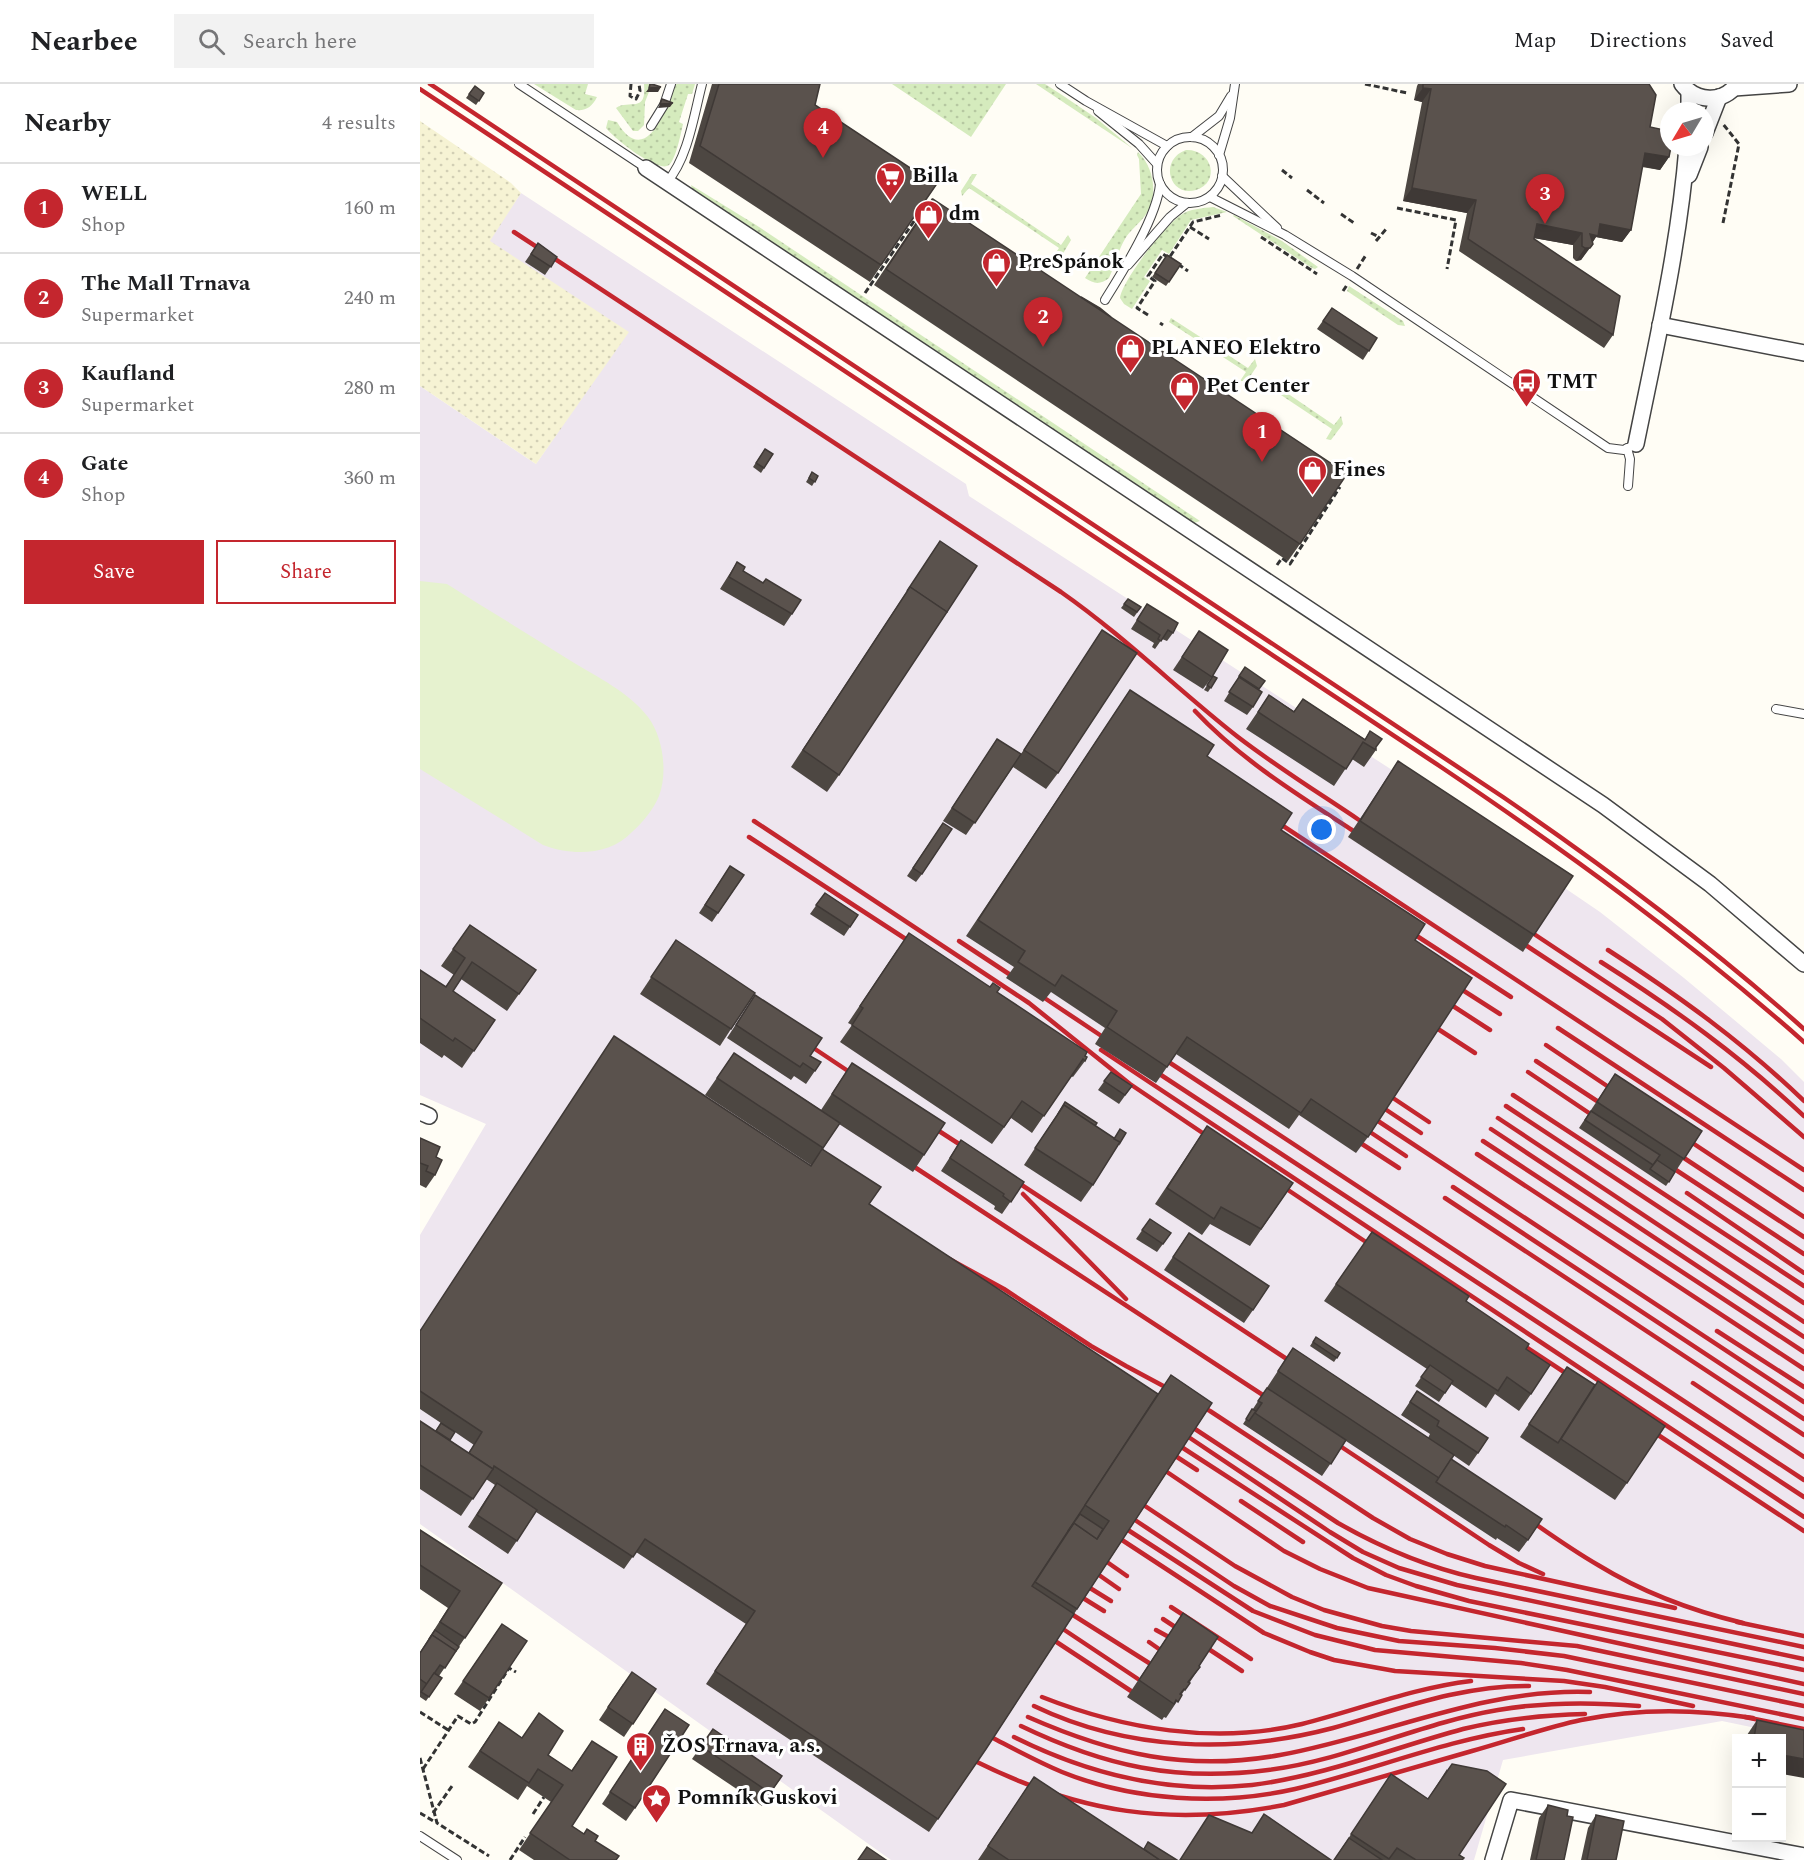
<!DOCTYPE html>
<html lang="en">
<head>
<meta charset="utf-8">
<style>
  :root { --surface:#fff; --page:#f2f2f2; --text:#202124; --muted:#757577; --line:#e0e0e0; --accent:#c4262e }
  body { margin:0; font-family:Spectral,serif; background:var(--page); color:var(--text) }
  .controls { position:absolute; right:18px; bottom:18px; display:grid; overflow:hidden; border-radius:0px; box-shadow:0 6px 24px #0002 }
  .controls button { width:54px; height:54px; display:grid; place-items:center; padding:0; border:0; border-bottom:2px solid var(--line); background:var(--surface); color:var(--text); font:30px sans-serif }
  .compass { position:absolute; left:1240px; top:18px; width:54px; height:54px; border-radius:50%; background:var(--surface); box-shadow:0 6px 24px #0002; rotate:232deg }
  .you { position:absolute; left:902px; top:746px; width:21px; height:21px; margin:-15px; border:4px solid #fff; border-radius:50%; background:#1a73e8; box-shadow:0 0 0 9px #1a73e833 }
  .badge { display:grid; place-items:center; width:39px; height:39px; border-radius:50%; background:var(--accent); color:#fff; font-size:20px; font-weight:700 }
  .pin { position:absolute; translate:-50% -50px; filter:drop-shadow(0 2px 3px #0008) }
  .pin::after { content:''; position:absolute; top:32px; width:21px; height:18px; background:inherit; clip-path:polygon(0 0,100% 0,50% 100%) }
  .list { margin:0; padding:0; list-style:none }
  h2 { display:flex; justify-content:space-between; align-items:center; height:78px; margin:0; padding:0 24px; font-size:26px }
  h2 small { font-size:20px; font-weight:400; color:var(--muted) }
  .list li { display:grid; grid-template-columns:39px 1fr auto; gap:18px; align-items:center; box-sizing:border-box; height:90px; padding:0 24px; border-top:2px solid var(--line) }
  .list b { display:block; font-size:22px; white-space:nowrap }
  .list p { margin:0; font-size:20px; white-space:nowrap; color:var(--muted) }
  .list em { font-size:20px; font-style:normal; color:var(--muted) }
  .actions { display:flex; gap:12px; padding:18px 24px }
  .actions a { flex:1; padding:14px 0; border:2px solid var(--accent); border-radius:0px; text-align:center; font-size:21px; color:var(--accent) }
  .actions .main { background:var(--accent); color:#fff }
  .icon { flex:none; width:33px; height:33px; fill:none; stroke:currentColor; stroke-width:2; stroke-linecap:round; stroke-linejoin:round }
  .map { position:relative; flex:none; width:1384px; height:1776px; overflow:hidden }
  header { display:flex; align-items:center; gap:36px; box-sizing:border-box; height:84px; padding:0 30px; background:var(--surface); border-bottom:2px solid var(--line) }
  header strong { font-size:28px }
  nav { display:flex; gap:33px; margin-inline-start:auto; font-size:21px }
  .search { width:420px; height:54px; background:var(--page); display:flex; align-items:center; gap:15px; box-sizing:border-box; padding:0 21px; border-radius:0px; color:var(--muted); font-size:22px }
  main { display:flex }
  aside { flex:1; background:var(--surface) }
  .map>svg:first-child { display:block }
</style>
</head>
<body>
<header>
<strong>Nearbee</strong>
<div class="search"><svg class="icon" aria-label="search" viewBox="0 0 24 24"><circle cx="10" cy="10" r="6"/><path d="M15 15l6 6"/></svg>Search here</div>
<nav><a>Map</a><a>Directions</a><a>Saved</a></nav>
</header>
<main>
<aside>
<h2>Nearby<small>4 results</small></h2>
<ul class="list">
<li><span class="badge">1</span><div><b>WELL</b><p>Shop</p></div><em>160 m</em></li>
<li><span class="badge">2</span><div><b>The Mall Trnava</b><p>Supermarket</p></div><em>240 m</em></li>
<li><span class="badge">3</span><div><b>Kaufland</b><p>Supermarket</p></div><em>280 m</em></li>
<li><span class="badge">4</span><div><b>Gate</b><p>Shop</p></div><em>360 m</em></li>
</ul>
<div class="actions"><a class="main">Save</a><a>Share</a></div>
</aside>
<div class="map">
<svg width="1384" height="1776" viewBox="0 0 1384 1776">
  <defs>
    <pattern id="farmland-dots" width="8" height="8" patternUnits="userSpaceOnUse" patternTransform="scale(1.5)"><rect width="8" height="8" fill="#f6f3d4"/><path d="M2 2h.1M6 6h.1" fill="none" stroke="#d2cfb5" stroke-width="1.8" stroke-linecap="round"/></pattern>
    <pattern id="grass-dots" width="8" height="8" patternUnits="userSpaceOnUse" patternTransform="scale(1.5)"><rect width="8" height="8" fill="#d5ebbd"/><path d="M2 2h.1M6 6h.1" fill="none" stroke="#b6c8a1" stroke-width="1.8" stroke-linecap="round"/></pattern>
  </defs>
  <rect width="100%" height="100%" fill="#fffdf5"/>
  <polygon fill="#eee6ef" points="101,109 546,400 549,412 969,684 1180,828 1264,894 1361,975 1384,998 1384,1654 1302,1637 1083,1676 1054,1776 471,1776 0,1440 0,1151 66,1040 0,1011 0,302 116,380 138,348 69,156"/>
  <polygon fill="url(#farmland-dots)" points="0,37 91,99 101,109 70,157 209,248 116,380 0,302"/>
  <g fill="url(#grass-dots)">
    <path d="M114,0h54l-3,10 12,3c-5,10 -11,14 -21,13z"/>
    <path d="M224,0h8l-7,18 -1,23 -6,6h-5l-17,-23c13,-9 31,6 28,-24z"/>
    <path d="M254,0h21l-3,10h-4l-9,28 4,2c-2,9 -7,35 -14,41 -11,9 -56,-28 -63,-37l2,-8 9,2c28,47 50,-11 57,-38z"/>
    <polygon points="472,0 586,0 551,53"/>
    <polygon points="616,0 625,0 645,13 676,34 712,64"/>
    <path d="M766,66c26,-1 35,32 10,40 -26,8 -38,-30 -10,-40z"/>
    <path d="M718,68c17,16 21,47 6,65 -6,8 -14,13 -19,22 -7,12 -10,26 -16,39 -9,7 -15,6 -24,0l56,-84 -2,-35 -2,-4z"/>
    <polygon points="552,90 557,90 551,100 641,161 648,151 651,156 641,173 635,175 633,173 639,164 549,104 542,112 541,107"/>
    <polygon points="271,101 336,141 780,437 774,439 272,105"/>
    <path d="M793,123l14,5 -36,8 -22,34 -7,-4 -18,27 6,4 -18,28 -8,-5 -4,-6c2,-17 45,-73 61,-83 8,-6 22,-7 32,-8z"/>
    <polygon points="814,131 862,157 898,183 895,185 892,184 813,132"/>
    <polygon points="929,202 983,237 985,242 978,241 927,207"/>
    <polygon points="751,234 828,284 835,275 837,282 827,297 820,297 826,288 749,238"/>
    <polygon points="858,303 914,341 921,332 923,340 911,356 906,355 912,345 855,307"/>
  </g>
  <path fill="#e6f2cf" d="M0,497l27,3c41,26 83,51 124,77 26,16 58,31 77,56 15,20 20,55 11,79 -6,14 -16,26 -27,36 -23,24 -60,24 -89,13l-123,-76z"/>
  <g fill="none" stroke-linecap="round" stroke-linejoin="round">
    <defs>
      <g id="lane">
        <polyline points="99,0 226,84"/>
        <polyline points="640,0 666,17 747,62"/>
        <polyline points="678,27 719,60 737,80"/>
        <polyline points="231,42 244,21 251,0"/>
        <polyline points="772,53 799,32 811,12"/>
        <circle cx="770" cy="86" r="33"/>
        <polyline points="799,71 810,34 815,0"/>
        <polyline points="802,92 857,144"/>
        <path d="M247,98c21,-24 27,-67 35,-98"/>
        <polyline points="790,113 865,151 932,192 1188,364 1204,366 1216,360"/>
        <polyline points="708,181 750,133 767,119"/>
        <path d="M685,216c18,-29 52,-83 55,-116"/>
        <polyline points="1207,364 1210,375 1208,402"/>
        <polyline points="1356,625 1384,630"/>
        <polyline points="0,1752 37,1776"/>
      </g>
      <g id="street">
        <path d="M1262,0c14,18 41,20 55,0"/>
        <polyline points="1314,4 1369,0"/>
        <polyline points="1269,8 1269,27"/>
        <polyline points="1285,49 1299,13"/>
        <polyline points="226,84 1183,721 1290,800 1384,880"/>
        <polyline points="1269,91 1280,63"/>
        <polyline points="1240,241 1384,269"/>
        <path d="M1216,360c20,-99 43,-197 51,-297"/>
        <polyline points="0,1028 9,1032"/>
        <polyline points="1073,1776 1091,1716 1384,1772"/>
      </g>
    </defs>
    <use href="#lane" stroke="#444" stroke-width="10"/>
    <use href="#street" stroke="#444" stroke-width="18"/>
    <g stroke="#333" stroke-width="3" stroke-dasharray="6 3" stroke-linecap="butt">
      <polyline points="211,0 210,12 216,15 220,7 219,0"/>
      <polyline points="945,0 987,9"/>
      <polyline points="862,86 872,94"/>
      <polyline points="887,106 904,119"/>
      <polyline points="977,124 1036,136 1027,185"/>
      <polyline points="921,130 934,139"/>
      <polyline points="1303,139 1319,60 1303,40"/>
      <polyline points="770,143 789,155"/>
      <polyline points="951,149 959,153"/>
      <polyline points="841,153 897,190"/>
      <polyline points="956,157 967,144"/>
      <polyline points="758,180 768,187"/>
      <polyline points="937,185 946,171"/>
      <polyline points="923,207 927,201"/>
      <polyline points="445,209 503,124 498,121"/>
      <polyline points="728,231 717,224 735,197 728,192 743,170 749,174 773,138 802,131"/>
      <polyline points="740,239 743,241"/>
      <polyline points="857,481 862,474 870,480 920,403"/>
      <polyline points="0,1628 28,1646"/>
      <polyline points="0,1674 17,1739 69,1772"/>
      <polyline points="3,1685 38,1632 51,1640 55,1638 89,1584 96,1588"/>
      <polyline points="0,1729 15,1738"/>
      <polyline points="13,1729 32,1702"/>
      <polyline points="113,1730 124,1713"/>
      <polyline points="90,1776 105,1753"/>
    </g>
    <use href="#lane" stroke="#fff" stroke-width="8"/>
    <use href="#street" stroke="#fff" stroke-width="15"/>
    <g stroke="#c4262e" stroke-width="4.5">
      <path d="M10,0l1073,713c105,72 206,147 301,232"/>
      <path d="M0,5l1021,678c126,85 249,174 363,275"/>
      <path d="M94,148l547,360c63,44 117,98 177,145 39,30 81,56 121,83"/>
      <path d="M775,627c45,48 103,84 157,119"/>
      <polyline points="851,734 1384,1086"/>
      <polyline points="334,737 609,919 710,1000 796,1058"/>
      <polyline points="329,753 498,863"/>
      <polyline points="983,843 1091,913"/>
      <polyline points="1114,850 1242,935 1304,984 1384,1053"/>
      <polyline points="539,857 589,890"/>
      <polyline points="1107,862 1291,983"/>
      <path d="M1188,866c71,46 136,93 196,151"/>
      <path d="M1181,878c74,47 139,94 203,154"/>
      <polyline points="1030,898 1080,930"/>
      <polyline points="626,915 680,951"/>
      <polyline points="1033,922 1070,946"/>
      <polyline points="1138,944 1384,1106"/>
      <polyline points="1018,945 1055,969"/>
      <polyline points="380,955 440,995"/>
      <polyline points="1126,961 1202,1012"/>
      <polyline points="681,966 1384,1433"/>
      <polyline points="735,969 1384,1396"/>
      <polyline points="1116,977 1177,1017"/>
      <polyline points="1108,988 1169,1029"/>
      <polyline points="741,991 1384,1413"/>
      <polyline points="1093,1011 1384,1202"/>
      <polyline points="973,1014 1009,1038"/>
      <polyline points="1086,1022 1384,1219"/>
      <polyline points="965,1025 1001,1049"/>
      <polyline points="1078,1034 1384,1238"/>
      <polyline points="958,1037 1384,1318"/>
      <polyline points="505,1038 553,1069"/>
      <polyline points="1071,1045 1384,1253"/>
      <polyline points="950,1048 986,1072"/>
      <polyline points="1259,1050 1384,1133"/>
      <polyline points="1063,1057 1384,1268"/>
      <polyline points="942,1060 979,1084"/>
      <polyline points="1057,1070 1384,1285"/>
      <polyline points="1264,1074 1384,1153"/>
      <polyline points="496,1084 855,1319"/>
      <polyline points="1256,1086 1384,1170"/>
      <polyline points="588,1092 879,1283"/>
      <polyline points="853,1096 958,1166"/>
      <polyline points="1033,1103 1384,1335"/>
      <polyline points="1267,1109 1384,1189"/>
      <polyline points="603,1110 706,1215"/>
      <polyline points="1025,1114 1384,1351"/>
      <polyline points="522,1171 584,1205 671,1262 706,1282 790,1327 953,1434 990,1455 1027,1470 1065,1482 1255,1524"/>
      <polyline points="1297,1247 1384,1303"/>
      <polyline points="1094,1255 1156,1296"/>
      <polyline points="1273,1299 1384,1373"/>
      <polyline points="1226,1343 1384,1447"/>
      <path d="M775,1345l143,94c44,25 89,44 138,55l328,69"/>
      <polyline points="770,1354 910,1448 943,1468 979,1484 1037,1501 1384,1575"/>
      <polyline points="908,1354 1069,1461 1099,1479 1123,1490"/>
      <polyline points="763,1364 933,1474 966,1491 996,1502 1049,1517 1384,1586"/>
      <polyline points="757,1373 777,1386"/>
      <polyline points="747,1388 864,1467 900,1485 948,1504 1384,1600"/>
      <polyline points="821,1417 883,1458"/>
      <polyline points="725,1422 815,1482 872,1513 904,1526 962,1542 991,1547 1157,1562 1384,1610"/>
      <path d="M1104,1432c24,17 48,34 74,49 44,27 95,46 145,58"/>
      <polyline points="715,1436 814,1502 850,1522 917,1544 979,1557 1075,1564 1144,1572 1384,1622"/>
      <polyline points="708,1446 833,1527 895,1551 955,1566 1101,1579 1147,1586 1384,1635"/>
      <polyline points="702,1456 844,1549 890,1568 914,1576 975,1587 1144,1597 1185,1603 1273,1622"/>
      <polyline points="687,1478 707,1492"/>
      <polyline points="679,1491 699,1505"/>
      <polyline points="670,1504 691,1517"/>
      <polyline points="663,1514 684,1527"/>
      <polyline points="751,1523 831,1575"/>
      <polyline points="653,1531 729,1579"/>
      <polyline points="743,1535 822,1587"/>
      <polyline points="1317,1538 1384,1552"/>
      <polyline points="643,1545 718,1595"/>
      <polyline points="736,1546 747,1552"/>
      <polyline points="635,1557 711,1607"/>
      <polyline points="729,1558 739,1565"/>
      <path d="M622,1613c81,32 173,48 260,27 56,-14 111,-36 169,-43"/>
      <path d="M614,1622c94,45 200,48 299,22 64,-18 128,-43 196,-42"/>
      <path d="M608,1633c84,37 159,55 252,38 105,-19 201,-67 310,-63"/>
      <polyline points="1325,1633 1384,1645"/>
      <path d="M601,1642c83,40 155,56 247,44 79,-10 152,-47 230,-60 46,-8 94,-8 141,-4"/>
      <path d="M594,1653c74,37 154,57 238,48 72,-9 141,-37 211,-56 40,-10 82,-14 122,-15"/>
      <path d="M573,1654c23,12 45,24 69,34 72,29 157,34 233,17 76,-18 150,-49 228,-60"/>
      <path d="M557,1678c103,51 194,65 307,43 62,-18 125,-36 188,-54 36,-10 72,-23 109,-31 57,-12 115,-11 172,-2"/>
    </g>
  </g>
  <g fill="#4d4742" fill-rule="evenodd">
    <polygon points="292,0 400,0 395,21 516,101 450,198 269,79"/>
    <polygon points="998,0 1229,0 1230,43 1249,73 1240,86 1222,83 1211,146 1202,158 1176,153 1161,176 1156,177 1153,174 1153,161 1114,154 1114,155 1193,251 1184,264 1039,167 1047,129 983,117 1002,18 994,16 997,2"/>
    <polygon points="55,2 64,9 56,21 46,14"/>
    <polygon points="512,114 880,460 868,477 454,201"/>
    <polygon points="118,159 137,173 125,191 105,178"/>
    <polygon points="747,171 761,180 746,202 732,193"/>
    <polygon points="912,224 957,254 943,276 897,245"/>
    <polygon points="345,365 353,370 341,389 333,383"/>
    <polygon points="392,388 398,392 392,402 386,398"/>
    <polygon points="520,457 419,691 407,708 371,683"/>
    <polygon points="317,478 323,487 372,530 364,542 300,505"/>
    <polygon points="708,515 721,523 714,533 701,524"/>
    <polygon points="727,520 753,549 747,557 742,555 735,565 732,563 734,559 711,545"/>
    <polygon points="682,546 638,689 626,705 593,683 546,751 523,737 577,655 601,670"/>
    <polygon points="779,547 792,593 783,605 753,586"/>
    <polygon points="825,583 839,606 833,623 827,631 804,617"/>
    <polygon points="793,592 797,594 788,608 784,606"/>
    <polygon points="710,606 787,672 861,746 995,856 948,1053 936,1069 879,1031 869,1045 756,970 736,999 675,960 685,944 631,908 623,918 586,894 594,883 546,852"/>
    <polygon points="849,611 874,627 883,615 945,655 950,647 956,666 944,683 932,675 914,702 826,645"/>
    <polygon points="978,677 1114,851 1103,868 928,753"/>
    <polygon points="523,739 502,790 496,798 487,792"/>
    <polygon points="310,782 324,791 292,838 279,829"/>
    <polygon points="405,809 438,831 424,852 390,830"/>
    <polygon points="50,841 116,886 87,927 41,895 33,907 75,936 42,984 24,971 22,974 0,959 0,886 25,903 34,891 21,882"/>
    <polygon points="256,856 311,945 300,962 220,910"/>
    <polygon points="477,866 577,908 665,972 665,977 653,993 651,992 612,1049 591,1034 572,1060 420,958 432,941 428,939"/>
    <polygon points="335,911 390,972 401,978 386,1000 374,992 371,996 307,954"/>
    <path d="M314,969l87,57 31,-47 72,92 -11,17 -74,-48 -16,25 46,55 289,190 13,-19 41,28 -138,211 -88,135 -57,83 -223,-148 40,-60 -110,-72 -12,17 -88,-57 -28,42 -40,-27 27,-42 -9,-6 -25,37 -41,-27v-68l15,10 6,-8 -21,-14v-79l391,-165 -106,-70zM35,1348l19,13 -6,8 -18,-13z"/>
    <polygon points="691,988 712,1002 699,1020 678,1006"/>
    <polygon points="1195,990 1282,1047 1246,1102 1159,1044"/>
    <polygon points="645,1018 675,1042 673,1101 661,1118 604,1081"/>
    <polygon points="787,1042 873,1099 830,1162 790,1140 782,1151 735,1120"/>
    <polygon points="0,1054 16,1073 15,1091 6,1104 0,1101"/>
    <polygon points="541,1056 604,1098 582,1130 574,1125 575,1122 521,1087"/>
    <polygon points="730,1135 751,1149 737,1168 716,1155"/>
    <polygon points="952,1148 1046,1217 1106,1265 1111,1310 1099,1327 1075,1310 1066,1324 1031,1300 1019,1318 995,1302 1007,1285 904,1217"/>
    <polygon points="769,1149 833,1226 824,1239 744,1186"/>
    <polygon points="896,1253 920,1269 914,1278 890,1262"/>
    <polygon points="873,1264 1008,1354 1010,1350 981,1331 997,1307 1058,1369 1049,1382 1033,1371 1031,1375 1108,1456 1099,1468 1077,1454 1076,1456 926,1357 902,1392 823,1340"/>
    <polygon points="1147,1283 1207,1399 1195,1416 1100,1353"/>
    <polygon points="0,1446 82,1499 19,1592 22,1594 6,1617 0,1613 0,1568 28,1524 0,1505"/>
    <polygon points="763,1529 779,1582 780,1583 746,1634 744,1633 742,1636 707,1613"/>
    <polygon points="82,1540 69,1614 60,1627 34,1610"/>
    <polygon points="203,1600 236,1605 204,1653 179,1636"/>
    <polygon points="245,1625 215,1724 206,1737 182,1720"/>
    <polygon points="119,1629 128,1671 151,1687 172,1657 152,1742 175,1757 196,1776 114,1776 99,1766 131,1718 107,1702 98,1716 48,1683 79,1638 102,1654"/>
    <polygon points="1337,1636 1362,1654 1325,1654"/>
    <polygon points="293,1645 362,1692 342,1722 272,1675"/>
    <polygon points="1027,1685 1039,1771 1042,1776 914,1776 971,1690 1008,1715"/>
    <polygon points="614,1693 723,1765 757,1776 558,1776"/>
    <polygon points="1128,1721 1147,1732 1144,1776 1110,1776 1119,1734"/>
    <polygon points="1176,1731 1196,1776 1161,1776 1168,1744"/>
  </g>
  <g fill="#3f3936">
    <polygon points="241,3 238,8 226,8 229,4"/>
    <polygon points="1003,4 1011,5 1002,18 994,16"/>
    <polygon points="253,19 250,23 238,24 240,20"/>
    <polygon points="1225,69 1249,73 1240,86 1216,81"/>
    <polygon points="992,104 1056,116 1047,129 983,117"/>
    <polygon points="1117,140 1162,149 1153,161 1108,153"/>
    <polygon points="1180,140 1211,146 1202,158 1176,153 1169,164 1173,160 1161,176 1156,177 1165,164 1170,150"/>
    <polygon points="1362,1671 1384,1675 1384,1694 1362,1690"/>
  </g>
  <g fill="#5a524d" stroke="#3f3936" stroke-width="1.5">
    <polygon points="230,0 232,0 241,3 229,4"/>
    <polygon points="299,0 400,0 395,21 516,101 461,181 280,62"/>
    <polygon points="1003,0 1229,0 1236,11 1230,43 1249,47 1249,63 1251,63 1249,73 1225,69 1211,146 1180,140 1178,152 1170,150 1173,160 1170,164 1165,164 1162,162 1162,149 1117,140 1114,155 1200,212 1193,251 1048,155 1056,116 992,104 1011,5 1003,4"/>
    <polygon points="55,2 64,9 59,17 49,10"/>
    <polygon points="242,15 253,19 240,20"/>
    <polygon points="513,115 927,390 880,460 466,185"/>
    <polygon points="118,159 137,173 131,183 111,170"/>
    <polygon points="747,171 761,180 749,198 735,189"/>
    <polygon points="661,213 680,224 691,233"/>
    <polygon points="912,224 957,254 949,267 903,237"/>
    <polygon points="345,365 353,370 344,384 336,379"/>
    <polygon points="392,388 398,392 395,398 389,394"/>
    <polygon points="520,457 557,482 527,528 490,503 487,507"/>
    <polygon points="317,478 325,483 323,487 343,499 346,495 381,516 372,530 309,493"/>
    <polygon points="490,503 527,528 419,691 383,666"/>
    <polygon points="708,515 721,523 717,528 704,520"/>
    <polygon points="727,520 758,539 753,549 748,546 741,557 738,555 740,551 717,536"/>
    <polygon points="682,546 717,569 638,689 604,666"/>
    <polygon points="779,547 808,566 792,593 762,573"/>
    <polygon points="825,583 845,597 839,605 819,592"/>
    <polygon points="793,592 797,594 791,604 787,601"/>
    <polygon points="819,593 842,608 833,623 809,608"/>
    <polygon points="710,606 794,661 787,672 872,729 861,746 1005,840 995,856 1052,894 948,1053 891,1015 881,1029 767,953 747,983 687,943 697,927 642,891 635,902 598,878 605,867 558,836"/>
    <polygon points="849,611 874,628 883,615 945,656 950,647 962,655 956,663 956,666 943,658 926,685 838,628"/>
    <polygon points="577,655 601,670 555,739 532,724"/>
    <polygon points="978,677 1153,792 1114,851 940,737"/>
    <polygon points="523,739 532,745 502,790 493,784"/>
    <polygon points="310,782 324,791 298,829 285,821"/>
    <polygon points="405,809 438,831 430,843 396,821"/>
    <polygon points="50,841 116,886 99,910 52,878 33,907 75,936 54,967 35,954 33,957 0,934 0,886 26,903 45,874 33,865"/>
    <polygon points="489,849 570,903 573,899 580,904 577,908 667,968 665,972 667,973 665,977 663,975 624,1032 602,1017 584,1043 432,941 443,924 440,922"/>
    <polygon points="256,856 335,909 311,945 231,893"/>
    <polygon points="335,911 402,954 390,972 401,978 395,987 383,979 380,983 316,941"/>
    <polygon points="194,952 391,1082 402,1065 461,1103 449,1120 738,1310 612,1502 654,1530 566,1665 518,1735 295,1587 335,1527 225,1455 213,1473 74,1382 73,1385 49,1369 62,1348 0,1307 0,1247"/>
    <polygon points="314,969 420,1039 403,1064 297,994"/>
    <polygon points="432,979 525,1039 504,1071 412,1010"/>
    <polygon points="691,988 712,1002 705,1011 684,997"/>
    <polygon points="1195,990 1282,1047 1264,1075 1177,1018"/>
    <polygon points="645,1018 677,1039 675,1042 644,1021 638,1030"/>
    <polygon points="644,1021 700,1058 673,1101 615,1064"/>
    <polygon points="1171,1027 1240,1071 1233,1081 1165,1036"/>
    <polygon points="787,1042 873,1099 841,1145 801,1123 794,1135 747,1104"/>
    <polygon points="700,1045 706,1049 700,1059 700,1058 694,1055"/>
    <polygon points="0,1054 20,1063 16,1073 22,1076 15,1091 6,1087 8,1082 0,1079"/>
    <polygon points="541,1056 604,1098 591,1118 583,1112 584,1110 530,1074"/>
    <polygon points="1237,1076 1255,1088 1249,1098 1230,1085"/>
    <polygon points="730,1135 751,1149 743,1160 722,1146"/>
    <polygon points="952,1148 1049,1212 1046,1217 1109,1260 1106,1265 1130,1281 1111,1310 1087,1293 1078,1307 916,1200"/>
    <polygon points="769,1149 849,1202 833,1226 753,1173"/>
    <polygon points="896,1253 920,1269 917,1274 893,1258"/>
    <polygon points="873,1264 1034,1371 1019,1394 858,1287"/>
    <polygon points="1010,1281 1033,1297 1025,1309 1001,1293"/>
    <polygon points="1147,1283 1175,1301 1138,1359 1109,1340"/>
    <polygon points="751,1291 792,1319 657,1525 615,1498 654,1439 677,1455 689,1437 665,1421"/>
    <polygon points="1178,1297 1245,1342 1207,1399 1141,1355"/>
    <polygon points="847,1304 926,1356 911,1380 835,1329 842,1319 838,1317"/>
    <polygon points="997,1307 1068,1354 1058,1369 1017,1342 1019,1337 990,1318"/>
    <polygon points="832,1325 836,1327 829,1337 826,1335"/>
    <polygon points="0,1337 73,1385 53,1415 0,1381"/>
    <polygon points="21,1339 35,1348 30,1356 16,1347"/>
    <polygon points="1031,1375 1122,1435 1108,1456 1086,1441 1085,1443 1016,1398"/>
    <polygon points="77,1399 117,1426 97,1457 57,1431"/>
    <polygon points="660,1430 683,1445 677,1455 654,1439 648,1447"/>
    <polygon points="0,1446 82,1499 45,1554 20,1538 40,1507 0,1481"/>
    <polygon points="763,1529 798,1553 779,1582 780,1583 768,1598 770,1599 765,1606 764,1605 760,1610 762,1611 758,1618 756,1616 754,1620 719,1596"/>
    <polygon points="82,1540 107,1557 69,1614 43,1597"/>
    <polygon points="15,1546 39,1563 36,1567 12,1551 9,1555"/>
    <polygon points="12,1551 36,1567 25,1584 20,1581 7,1600 0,1595 0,1569"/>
    <polygon points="212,1588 236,1605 213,1640 188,1623"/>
    <polygon points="14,1589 22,1594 9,1613 1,1608"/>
    <polygon points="245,1625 269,1641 215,1724 190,1708"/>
    <polygon points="119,1629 143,1647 128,1671 152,1687 172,1657 197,1673 152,1742 164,1750 167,1745 178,1752 175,1757 199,1772 196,1776 150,1776 110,1749 143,1701 118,1685 109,1699 60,1667 79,1638 102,1654"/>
    <polygon points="1337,1636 1384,1646 1384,1675 1362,1671 1362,1654 1334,1654"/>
    <polygon points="293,1645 362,1692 350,1709 281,1662"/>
    <polygon points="1032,1680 1067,1687 1086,1700 1039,1771 1044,1774 1042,1776 996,1776 977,1764 969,1775 931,1750 971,1690 1008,1715"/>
    <polygon points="614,1693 740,1776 589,1776 568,1762"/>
    <polygon points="1128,1721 1148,1726 1147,1732 1153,1733 1144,1776 1116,1776"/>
    <polygon points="844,1730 911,1776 760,1776 789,1731 832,1749"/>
    <polygon points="1176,1731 1204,1737 1196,1776 1167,1776"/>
    <polygon points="929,1754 962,1776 914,1776"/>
    <polygon points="728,1758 757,1776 740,1776 724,1765"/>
    <polygon points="447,1763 466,1776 438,1776"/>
  </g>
  <defs>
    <symbol id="supermarket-pin" viewBox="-11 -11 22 30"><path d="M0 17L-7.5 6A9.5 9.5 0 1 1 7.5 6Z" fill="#c4262e" stroke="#fff"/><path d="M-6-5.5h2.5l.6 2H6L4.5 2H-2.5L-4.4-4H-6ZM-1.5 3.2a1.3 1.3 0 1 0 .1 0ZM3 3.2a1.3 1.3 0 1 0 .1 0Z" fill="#fff"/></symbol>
    <symbol id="shop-pin" viewBox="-11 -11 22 30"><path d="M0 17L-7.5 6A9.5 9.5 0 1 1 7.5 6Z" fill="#c4262e" stroke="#fff"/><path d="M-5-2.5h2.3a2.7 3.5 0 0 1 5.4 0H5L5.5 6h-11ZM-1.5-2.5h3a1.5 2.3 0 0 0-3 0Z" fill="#fff"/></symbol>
    <symbol id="bus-pin" viewBox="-11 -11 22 30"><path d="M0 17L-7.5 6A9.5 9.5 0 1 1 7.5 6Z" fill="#c4262e" stroke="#fff"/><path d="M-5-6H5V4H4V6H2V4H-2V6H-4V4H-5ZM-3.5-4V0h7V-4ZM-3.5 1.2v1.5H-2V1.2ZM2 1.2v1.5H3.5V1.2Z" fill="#fff"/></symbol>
    <symbol id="building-pin" viewBox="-11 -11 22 30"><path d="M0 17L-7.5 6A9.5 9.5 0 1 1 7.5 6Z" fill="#c4262e" stroke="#fff"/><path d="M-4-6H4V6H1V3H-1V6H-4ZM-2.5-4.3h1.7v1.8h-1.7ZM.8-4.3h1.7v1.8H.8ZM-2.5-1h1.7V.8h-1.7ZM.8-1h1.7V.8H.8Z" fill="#fff"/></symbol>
    <symbol id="sight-pin" viewBox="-11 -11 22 30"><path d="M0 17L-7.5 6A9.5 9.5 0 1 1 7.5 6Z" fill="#c4262e" stroke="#fff"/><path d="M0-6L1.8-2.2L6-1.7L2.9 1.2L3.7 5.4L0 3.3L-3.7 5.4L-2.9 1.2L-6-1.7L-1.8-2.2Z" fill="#fff"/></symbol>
  </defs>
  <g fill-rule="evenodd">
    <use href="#supermarket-pin" x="454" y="76" width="33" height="45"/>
    <use href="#shop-pin" x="492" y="114" width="33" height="45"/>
    <use href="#shop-pin" x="560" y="162" width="33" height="45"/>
    <use href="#shop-pin" x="694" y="248" width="33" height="45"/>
    <use href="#bus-pin" x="1090" y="282" width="33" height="45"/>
    <use href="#shop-pin" x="748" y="286" width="33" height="45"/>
    <use href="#shop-pin" x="876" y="370" width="33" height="45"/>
    <use href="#building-pin" x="204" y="1646" width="33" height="45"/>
    <use href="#sight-pin" x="220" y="1698" width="33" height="45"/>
  </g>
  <g text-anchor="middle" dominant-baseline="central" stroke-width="6" stroke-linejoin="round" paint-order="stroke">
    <g font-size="21" font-weight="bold" fill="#111" stroke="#fff" text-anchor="start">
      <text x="492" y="92">Billa</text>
      <text x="529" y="130">dm</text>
      <text x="598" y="178">PreSpánok</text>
      <text x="731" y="264">PLANEO Elektro</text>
      <text x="1127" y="298">TMT</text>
      <text x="786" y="302">Pet Center</text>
      <text x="913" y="386">Fines</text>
      <text x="242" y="1662">ŽOS Trnava, a.s.</text>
      <text x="257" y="1714">Pomník Guskovi</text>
    </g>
  </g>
</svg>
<div class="controls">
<button>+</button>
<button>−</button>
</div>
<svg class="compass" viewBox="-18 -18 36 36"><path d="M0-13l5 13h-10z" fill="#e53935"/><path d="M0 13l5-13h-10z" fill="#757577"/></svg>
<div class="you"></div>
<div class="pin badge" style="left:842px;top:378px">1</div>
<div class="pin badge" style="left:623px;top:263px">2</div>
<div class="pin badge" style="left:1125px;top:140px">3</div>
<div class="pin badge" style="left:403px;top:74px">4</div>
</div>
</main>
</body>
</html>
